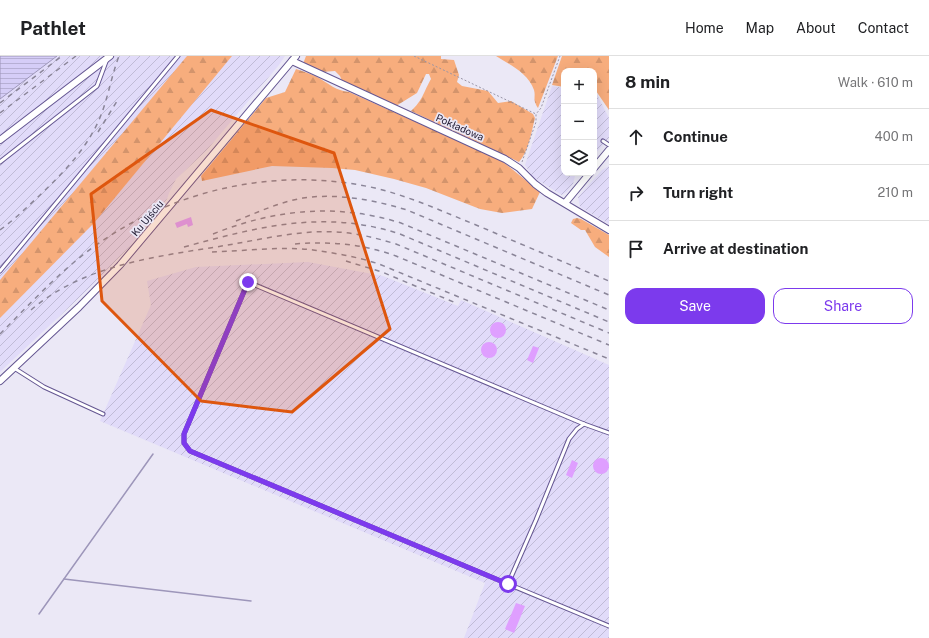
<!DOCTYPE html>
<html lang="en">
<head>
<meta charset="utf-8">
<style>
  :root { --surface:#fff; --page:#f2f2f2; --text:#202124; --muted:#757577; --line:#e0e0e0; --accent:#7c3aed }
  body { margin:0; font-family:"Public Sans",sans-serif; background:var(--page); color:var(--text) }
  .controls { position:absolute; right:12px; top:12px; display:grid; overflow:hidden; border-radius:8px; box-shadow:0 4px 16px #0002 }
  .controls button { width:36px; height:36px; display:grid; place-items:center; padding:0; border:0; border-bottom:1px solid var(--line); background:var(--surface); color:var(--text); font:20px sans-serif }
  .stop { position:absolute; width:12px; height:12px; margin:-9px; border:3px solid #7c3aed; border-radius:50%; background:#fff }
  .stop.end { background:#7c3aed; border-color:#fff; box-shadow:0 1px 4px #0008 }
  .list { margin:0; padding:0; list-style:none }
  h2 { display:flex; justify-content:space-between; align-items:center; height:52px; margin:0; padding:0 16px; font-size:17px }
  h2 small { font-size:13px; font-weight:400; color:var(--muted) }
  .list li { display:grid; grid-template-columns:26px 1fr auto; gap:12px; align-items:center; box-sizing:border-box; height:56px; padding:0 16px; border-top:1px solid var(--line) }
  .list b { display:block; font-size:15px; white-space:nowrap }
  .list em { font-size:13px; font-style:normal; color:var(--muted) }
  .actions { display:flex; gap:8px; padding:12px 16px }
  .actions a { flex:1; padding:9px 0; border:1px solid var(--accent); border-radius:12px; text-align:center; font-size:14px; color:var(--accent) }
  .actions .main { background:var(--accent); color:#fff }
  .icon { flex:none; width:22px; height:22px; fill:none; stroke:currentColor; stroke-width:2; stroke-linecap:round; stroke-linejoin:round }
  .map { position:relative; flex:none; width:609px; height:582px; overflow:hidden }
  header { display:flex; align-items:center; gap:24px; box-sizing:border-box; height:56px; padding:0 20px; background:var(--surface); border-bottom:1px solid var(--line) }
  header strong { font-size:19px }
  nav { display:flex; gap:22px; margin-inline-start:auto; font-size:14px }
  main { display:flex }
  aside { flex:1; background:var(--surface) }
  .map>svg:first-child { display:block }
</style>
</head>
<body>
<header>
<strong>Pathlet</strong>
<nav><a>Home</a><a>Map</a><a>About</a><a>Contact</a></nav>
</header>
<main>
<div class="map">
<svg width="609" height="582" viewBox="0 0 609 582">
  <defs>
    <pattern id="industrial-furrows" width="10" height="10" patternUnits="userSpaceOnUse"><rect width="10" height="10" fill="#e1dbf9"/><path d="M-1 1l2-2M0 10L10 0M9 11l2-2" fill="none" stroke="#c0bbd6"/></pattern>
    <pattern id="forest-firs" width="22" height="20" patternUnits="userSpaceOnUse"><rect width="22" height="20" fill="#f7ad7d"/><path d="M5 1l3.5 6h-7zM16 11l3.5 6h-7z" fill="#d3946c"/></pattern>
    <pattern id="water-rules" width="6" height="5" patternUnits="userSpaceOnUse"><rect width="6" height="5" fill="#d5cdf7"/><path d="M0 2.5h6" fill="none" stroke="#b6afd4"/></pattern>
  </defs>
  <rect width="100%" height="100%" fill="#ebe8f6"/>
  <g fill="url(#industrial-furrows)">
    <polygon points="57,0 285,0 279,9 206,95 176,123 169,137 167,143 129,191 97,225 0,316 0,43"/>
    <polygon points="552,30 564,32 564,117 577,117 575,120 573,128 567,136 562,139 539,125 533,121 525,109"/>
    <polygon points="594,33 609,62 609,82 594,99"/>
    <polygon points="609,110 609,168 580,151 578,141 602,114"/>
    <polygon points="308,206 383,220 458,250 461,244 609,309 609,582 464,582 485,527 100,365 151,249 147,225 196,211"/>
  </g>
  <g fill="url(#forest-firs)">
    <polygon points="187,0 232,0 94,167 0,262 0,224"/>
    <path d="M306,0h135v3l13,1 5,15 -2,7 5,4 26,5 10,12 13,-2 22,13 2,4c-4,15 -6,33 -16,44l-108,-51c12,-11 12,-18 20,-32l-2,-5h-3l-9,19 -21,13 -54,-25 -2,-5 -5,-5 -13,1 -19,-8z"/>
    <path d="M496,0h62l-20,52c-6,-9 -2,-11 -4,-18 -6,-17 -24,-25 -38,-34z"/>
    <polygon points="562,0 609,0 609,54 594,32 594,15 564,15 564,31 552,29"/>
    <path d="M296,13c7,2 15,5 21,8 11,6 19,14 32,15l152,68 39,32 -8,17 -30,4 -22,-4 -54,-21 -32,-9 -39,-9 -23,-2 -60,-2 -70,15 -1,-5 65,-78 19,-6z"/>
    <polygon points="577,162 581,163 609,179 609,201 595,191 585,174 581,174 571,167 573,163"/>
  </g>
  <polygon fill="url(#water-rules)" stroke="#9d96ba" points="0,0 57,0 0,43"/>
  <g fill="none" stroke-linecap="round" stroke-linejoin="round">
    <g stroke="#9d96ba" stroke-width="1.5">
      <polyline points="64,523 251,545"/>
      <polyline points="39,558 153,398"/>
    </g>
  </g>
  <g fill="#df9fff">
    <polygon points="191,161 193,169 188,171 187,168 177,172 175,167"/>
    <circle cx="498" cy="274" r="8"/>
    <circle cx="489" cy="294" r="8"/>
    <polygon points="533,290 539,292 533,307 527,304"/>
    <circle cx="601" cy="410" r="8"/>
    <polygon points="572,404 578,407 572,422 566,419"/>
    <polygon points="516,547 525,550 514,577 505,573"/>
  </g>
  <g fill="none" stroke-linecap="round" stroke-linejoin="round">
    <defs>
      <g id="lane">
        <polyline points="603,85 609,89"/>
        <polyline points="0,106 97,30 107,3"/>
        <polyline points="0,215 178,0"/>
        <polyline points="14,312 44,331 103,358"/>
        <polyline points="609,377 584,368 577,373 569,383 536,464 508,528 609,570"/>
        <polyline points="508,528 190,395 184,387 184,378 248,226 584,368"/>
      </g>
      <g id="street">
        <polyline points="292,5 505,103 519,112 535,128 547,137 609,174"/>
        <polyline points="0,84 110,0"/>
        <polyline points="594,112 609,94"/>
        <polyline points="565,147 590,117"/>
        <polyline points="0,325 79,251 120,209 296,0"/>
      </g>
    </defs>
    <use href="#lane" stroke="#655792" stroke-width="5"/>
    <use href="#street" stroke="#655792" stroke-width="8"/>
    <g stroke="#9995a7" stroke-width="1" stroke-dasharray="2 2" stroke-linecap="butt">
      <polyline points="414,0 536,58"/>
      <polyline points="522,106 536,66 536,58 541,52 560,0"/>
    </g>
    <use href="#lane" stroke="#fff" stroke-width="3"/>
    <use href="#street" stroke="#fff" stroke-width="6"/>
    <g stroke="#8a8598" stroke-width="1.5" stroke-dasharray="5 5" stroke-linecap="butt">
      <polyline points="0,47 62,0"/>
      <polyline points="0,57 76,0"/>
      <polyline points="98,76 119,42"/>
      <path d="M236,165c22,-9 44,-19 67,-23 35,-5 71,2 104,12l202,85"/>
      <path d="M0,174c14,-10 26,-22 39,-34 24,-23 46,-45 60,-76 9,-21 12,-43 20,-64"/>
      <path d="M213,178c62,-25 124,-31 188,-11l208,87"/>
      <path d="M295,188c35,-3 68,0 101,12l213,89"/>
      <path d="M184,191c74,-20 140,-38 216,-13l209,88"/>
      <path d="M212,196c33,-1 68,-6 101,-2 22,3 45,7 66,14l230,95"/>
      <polyline points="346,205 382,216 456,247"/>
      <path d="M31,254c56,-48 133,-54 203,-66 33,-6 68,-14 102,-12 21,1 40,6 60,12l213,89"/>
      <path d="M0,278c29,-29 58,-61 92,-86 81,-59 185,-82 283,-60 37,9 71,25 106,39 42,18 85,36 128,54"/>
    </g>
  </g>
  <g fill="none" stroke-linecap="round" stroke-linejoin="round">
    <polyline stroke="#7c3aed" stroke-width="5" points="248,226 184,378 184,387 190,395 508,528"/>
  </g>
  <path fill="#de560e" fill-opacity="0.2" stroke="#de560e" stroke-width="3" stroke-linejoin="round" d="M211,54l123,43 56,176 -98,83 -91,-11 -99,-100 -11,-107z"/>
  <g text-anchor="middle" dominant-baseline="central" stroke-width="3.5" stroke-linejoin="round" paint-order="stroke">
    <g font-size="10" fill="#1b152d" stroke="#ebe8f6">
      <text transform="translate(460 71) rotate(24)">Pokładowa</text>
      <text transform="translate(147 162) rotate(-50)">Ku Ujściu</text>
    </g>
  </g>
</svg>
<div class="controls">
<button>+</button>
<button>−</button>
<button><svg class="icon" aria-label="layers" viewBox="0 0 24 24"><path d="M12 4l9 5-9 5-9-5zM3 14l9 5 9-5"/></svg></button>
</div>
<div class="stop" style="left:508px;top:528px"></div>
<div class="stop end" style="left:248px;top:226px"></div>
</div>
<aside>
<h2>8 min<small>Walk · 610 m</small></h2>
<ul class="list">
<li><svg class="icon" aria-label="ahead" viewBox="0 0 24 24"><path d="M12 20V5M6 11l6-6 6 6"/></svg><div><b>Continue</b></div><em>400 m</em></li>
<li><svg class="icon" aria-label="right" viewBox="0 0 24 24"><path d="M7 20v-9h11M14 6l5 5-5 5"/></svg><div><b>Turn right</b></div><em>210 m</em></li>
<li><svg class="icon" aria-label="arrive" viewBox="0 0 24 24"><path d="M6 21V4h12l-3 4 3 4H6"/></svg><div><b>Arrive at destination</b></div></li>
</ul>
<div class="actions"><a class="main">Save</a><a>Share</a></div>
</aside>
</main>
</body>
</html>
